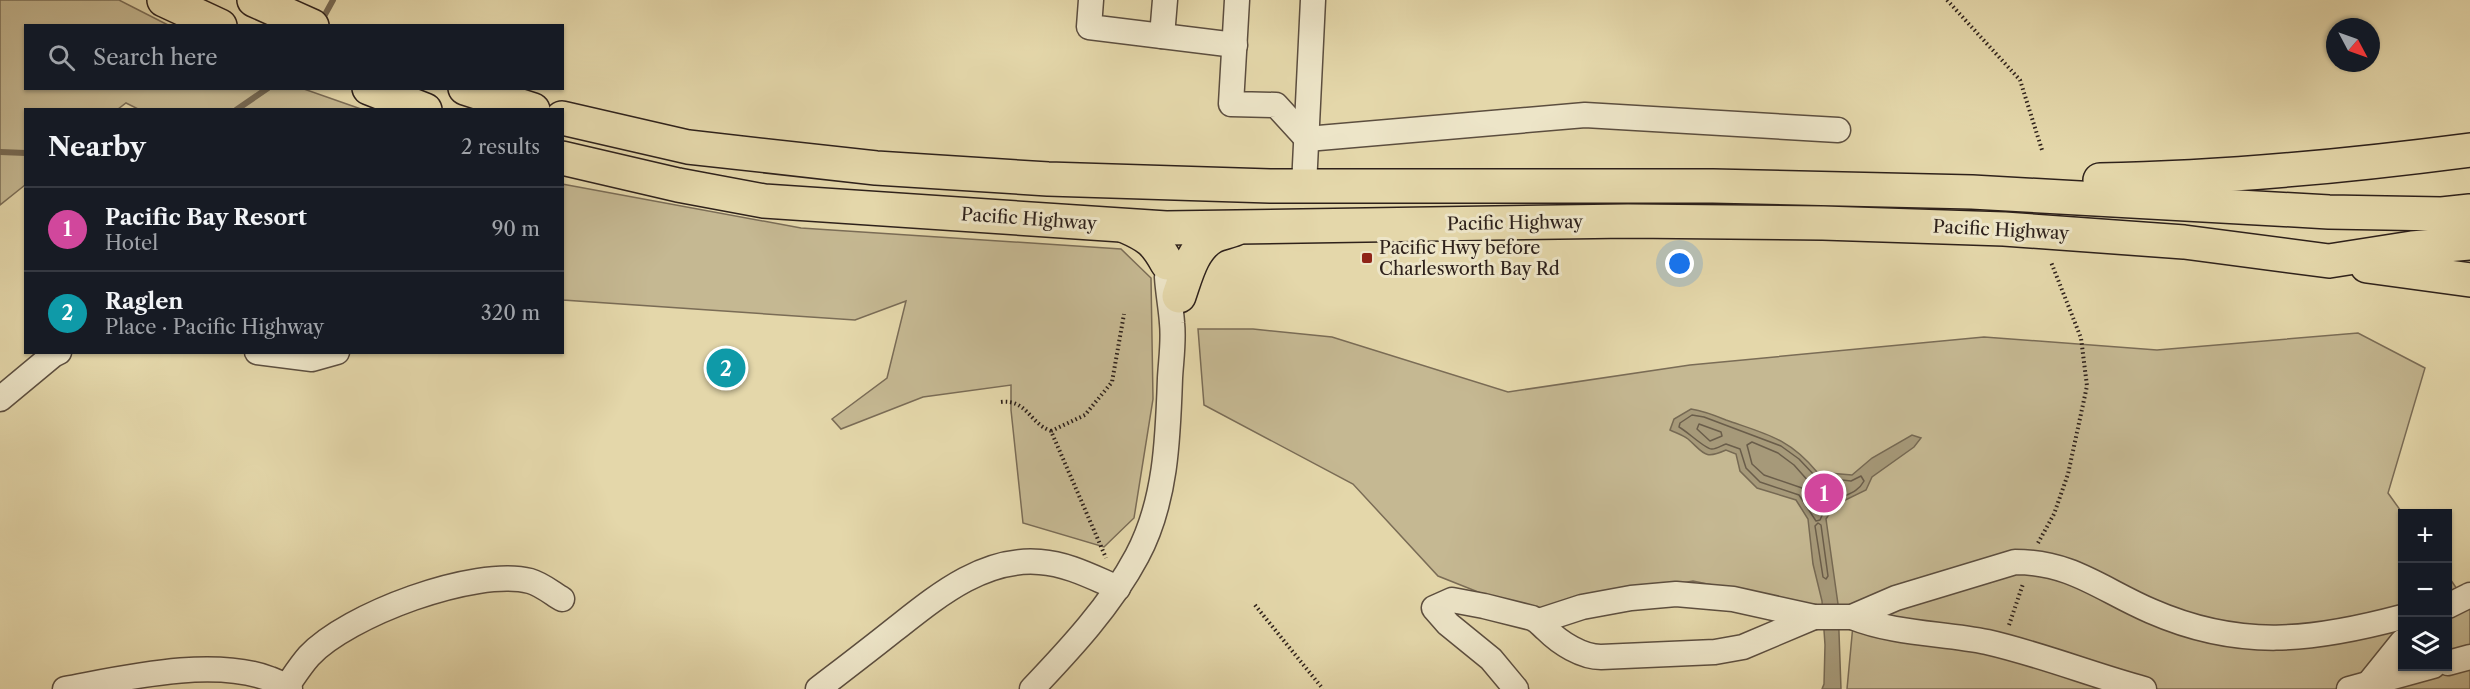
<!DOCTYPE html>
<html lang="en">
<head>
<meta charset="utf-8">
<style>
  :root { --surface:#171b24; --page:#20242c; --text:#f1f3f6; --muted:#9ea1a6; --line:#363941; --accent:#c59692 }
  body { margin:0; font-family:"Libre Caslon Text",serif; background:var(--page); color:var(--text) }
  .controls { position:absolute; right:18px; bottom:18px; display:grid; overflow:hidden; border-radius:0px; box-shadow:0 2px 4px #0004 }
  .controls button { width:54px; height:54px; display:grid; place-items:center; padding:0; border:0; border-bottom:2px solid var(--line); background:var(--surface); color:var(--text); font:30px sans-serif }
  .compass { position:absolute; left:2326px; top:18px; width:54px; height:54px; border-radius:50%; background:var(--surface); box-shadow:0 2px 4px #0004; rotate:131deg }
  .you { position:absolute; left:1680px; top:264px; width:21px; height:21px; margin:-15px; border:4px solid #fff; border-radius:50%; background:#1a73e8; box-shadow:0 0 0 9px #1a73e833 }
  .badge { display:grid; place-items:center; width:39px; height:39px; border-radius:50%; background:var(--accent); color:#fff; font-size:20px; font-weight:700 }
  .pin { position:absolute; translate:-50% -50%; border:3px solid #fff; box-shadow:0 2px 6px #0006 }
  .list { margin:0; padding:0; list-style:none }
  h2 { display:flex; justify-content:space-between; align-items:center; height:78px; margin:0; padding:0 24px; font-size:26px }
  h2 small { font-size:20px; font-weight:400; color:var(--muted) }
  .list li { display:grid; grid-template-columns:39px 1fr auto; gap:18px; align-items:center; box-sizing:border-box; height:84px; padding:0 24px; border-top:2px solid var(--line) }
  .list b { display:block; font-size:22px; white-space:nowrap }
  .list p { margin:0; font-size:20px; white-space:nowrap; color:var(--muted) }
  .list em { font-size:20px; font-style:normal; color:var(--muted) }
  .icon { flex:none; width:33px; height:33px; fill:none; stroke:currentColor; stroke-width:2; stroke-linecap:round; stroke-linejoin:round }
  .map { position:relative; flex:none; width:2470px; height:689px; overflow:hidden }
  .search { position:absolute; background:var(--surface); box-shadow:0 2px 4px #0004; left:24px; top:24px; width:540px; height:66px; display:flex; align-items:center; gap:15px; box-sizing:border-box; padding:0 21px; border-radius:0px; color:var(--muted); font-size:22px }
  .panel { position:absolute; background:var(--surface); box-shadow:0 2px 4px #0004; left:24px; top:108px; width:540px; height:246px; border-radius:0px }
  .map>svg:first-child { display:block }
</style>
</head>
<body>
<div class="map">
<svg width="2470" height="689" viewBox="0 0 2470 689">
  <rect width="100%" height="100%" fill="#e4d7aa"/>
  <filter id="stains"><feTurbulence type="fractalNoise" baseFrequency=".00333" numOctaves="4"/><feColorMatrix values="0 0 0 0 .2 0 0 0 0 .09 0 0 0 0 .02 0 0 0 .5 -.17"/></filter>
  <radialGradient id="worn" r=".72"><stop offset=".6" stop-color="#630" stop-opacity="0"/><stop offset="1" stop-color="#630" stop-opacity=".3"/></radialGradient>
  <g fill="#c5b892" stroke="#7a6c56" stroke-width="1.5">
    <polygon points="0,0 119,0 168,25 26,26 26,88 304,89 361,109 140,110 126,103 118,109 26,110 25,185 0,205"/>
    <polygon points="562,184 801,228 1121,249 1151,278 1153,399 1134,518 1104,547 1023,523 1011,410 1011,385 923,397 841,429 832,419 887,378 906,301 855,320 563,300"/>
    <polygon points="1198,329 1253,329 1332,337 1508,392 1690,365 1984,337 2157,350 2358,333 2425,368 2388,493 2403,514 2402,666 2448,666 2448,576 2457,589 2470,583 2470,689 1847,689 1854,614 1693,581 1526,611 1438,576 1353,484 1204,405"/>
  </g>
  <path fill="#a69979" stroke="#766953" stroke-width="1.5" d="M1691,409c13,2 23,6 35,11 40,14 63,18 91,52l35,3 20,-17 40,-23 9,3 -7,9 -42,30 -6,13 -31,15 -9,14 12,85 3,85h-19l2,-5 1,-39 -3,-44 -9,-37 -5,-45 -12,-19 -39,-12 -17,-17 -4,-17 -10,-4c-22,10 -22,3 -38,-11 -5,-4 -12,-6 -18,-9l4,-11z"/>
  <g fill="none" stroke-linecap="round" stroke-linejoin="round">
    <g stroke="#6a5d4a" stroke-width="1.5">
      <path d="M1692,415l12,2 77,29 18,13 17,18 35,4 10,-5 3,5c-10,19 -34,11 -44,39l-4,1 -17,-26 -39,-13 -14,-14 -6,-19 -14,-5c-4,1 -9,5 -14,5 -6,1 -25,-18 -33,-22l1,-4z"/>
      <polygon points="1699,424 1721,432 1722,436 1710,441 1697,429"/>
      <polygon points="1752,442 1778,453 1794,465 1810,483 1831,487 1832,491 1817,505 1802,488 1764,475 1752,464 1747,445"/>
      <polygon points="1818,523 1821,525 1828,576 1826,579 1823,577 1815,526"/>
    </g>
    <g stroke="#766953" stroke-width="6">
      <polyline points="322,20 333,0"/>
      <polyline points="236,110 268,88"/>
      <polyline points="0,152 26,153"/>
    </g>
    <defs>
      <g id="minor">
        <polyline points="1091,0 1089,27 1235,45"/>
        <polyline points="1237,0 1231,104 1276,105 1307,139 1585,115 1838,130"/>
        <polyline points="1162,36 1165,0"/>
        <polyline points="1304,186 1313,0"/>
        <polyline points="257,352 312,359 337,352"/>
        <polyline points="0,399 53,355 59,352"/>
        <polyline points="2448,606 2470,595"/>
        <path d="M1852,617c43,17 90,16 135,25 53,12 105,33 157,47"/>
        <path d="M1539,621l43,-14 49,-9 45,-4 57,5 81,18h38l44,-19 119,-36c57,0 87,28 136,49 89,39 161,30 251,6"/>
        <polyline points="2448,663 2470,657"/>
        <polyline points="2369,683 2402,642"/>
        <path d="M287,686c7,-10 14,-21 22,-30 38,-41 166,-89 221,-75 11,3 22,12 32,18"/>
        <path d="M65,689c60,-11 147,-32 205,-10 7,3 15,5 20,10"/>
        <path d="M818,689c26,-20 51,-39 76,-59 42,-33 89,-73 146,-68 28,2 52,15 78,26"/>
        <path d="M1032,689c38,-40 79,-84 105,-133 29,-54 31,-118 33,-178 1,-18 4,-37 2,-55 -1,-15 -4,-30 -5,-46"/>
        <path d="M1516,689l-25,-30 -43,-35 -14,-16 18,-8 32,6 48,12c7,3 9,7 15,12 13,13 35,27 54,27l114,-5 28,-5 71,-30"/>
        <polyline points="2349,689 2433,666"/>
      </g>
      <g id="highway">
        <polyline points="164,0 220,26"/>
        <polyline points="254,0 312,26"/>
        <polyline points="369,88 425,110"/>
        <polyline points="465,88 533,110"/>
        <polyline points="562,118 688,147 876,168 1048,179 1270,186 1713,186 1972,192 2329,212 2442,214 2470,211"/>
        <polyline points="562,158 678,185 764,201 1166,228 1628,221 1823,223 2004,229 2184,242 2329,261 2412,248 2470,243"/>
        <path d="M2100,180c124,-2 247,-14 370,-30"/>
        <path d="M1125,226c23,10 30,15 42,37"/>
        <polyline points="2367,266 2470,280"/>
        <path d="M1179,296c7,-20 13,-47 33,-59 7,-4 16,-5 23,-8"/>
      </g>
    </defs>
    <use href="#minor" stroke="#5c4e3f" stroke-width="27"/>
    <use href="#highway" stroke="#2e211b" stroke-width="36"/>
    <g stroke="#2e211b" stroke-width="4" stroke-dasharray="1.5 3" stroke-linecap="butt">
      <polyline points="1947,0 2020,80 2042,150"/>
      <path d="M1001,402c26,-3 29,22 50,29l55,127"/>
      <polyline points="1051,431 1085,415 1112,382 1124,314"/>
      <polyline points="2038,543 2054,514 2068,474 2087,386 2081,338 2051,262"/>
      <polyline points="1255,605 1323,689"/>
      <polyline points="2009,625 2023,584"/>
    </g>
    <use href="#minor" stroke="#ede5c8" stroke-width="24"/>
    <use href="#highway" stroke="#e4d7aa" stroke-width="33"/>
  </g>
  <rect fill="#8f2418" stroke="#ede5c8" stroke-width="2" x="1361" y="252" width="12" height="12" rx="3"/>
  <g text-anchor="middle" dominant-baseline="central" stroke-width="6" stroke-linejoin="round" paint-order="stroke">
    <g font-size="18" fill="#2e211b" stroke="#ede5c8">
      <text transform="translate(1029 219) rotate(4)">Pacific Highway</text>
      <text transform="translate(1515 223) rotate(-1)">Pacific Highway</text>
      <text transform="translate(2001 230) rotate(3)">Pacific Highway</text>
    </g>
    <g font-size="18" fill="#2e211b" stroke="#ede5c8" text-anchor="start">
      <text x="1379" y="248">Pacific Hwy before<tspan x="1379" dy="21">Charlesworth Bay Rd</tspan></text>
    </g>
  </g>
  <rect width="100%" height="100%" filter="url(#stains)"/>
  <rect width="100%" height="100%" fill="url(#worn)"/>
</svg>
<div class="controls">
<button>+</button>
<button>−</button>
<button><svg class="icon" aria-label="layers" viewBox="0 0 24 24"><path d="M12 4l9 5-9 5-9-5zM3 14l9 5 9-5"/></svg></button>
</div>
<svg class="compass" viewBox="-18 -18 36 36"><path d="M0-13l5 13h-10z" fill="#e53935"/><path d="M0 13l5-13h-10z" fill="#9ea1a6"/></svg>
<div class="you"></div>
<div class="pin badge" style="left:1824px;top:493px;background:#d1479c">1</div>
<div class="pin badge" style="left:726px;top:368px;background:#0f9aa8">2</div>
<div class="search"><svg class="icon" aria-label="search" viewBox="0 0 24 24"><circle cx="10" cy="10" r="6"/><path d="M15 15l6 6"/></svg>Search here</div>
<section class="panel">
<h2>Nearby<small>2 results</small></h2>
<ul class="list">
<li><span class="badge" style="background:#d1479c">1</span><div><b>Pacific Bay Resort</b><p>Hotel</p></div><em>90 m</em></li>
<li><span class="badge" style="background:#0f9aa8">2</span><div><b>Raglen</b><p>Place · Pacific Highway</p></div><em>320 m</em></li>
</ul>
</section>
</div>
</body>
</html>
